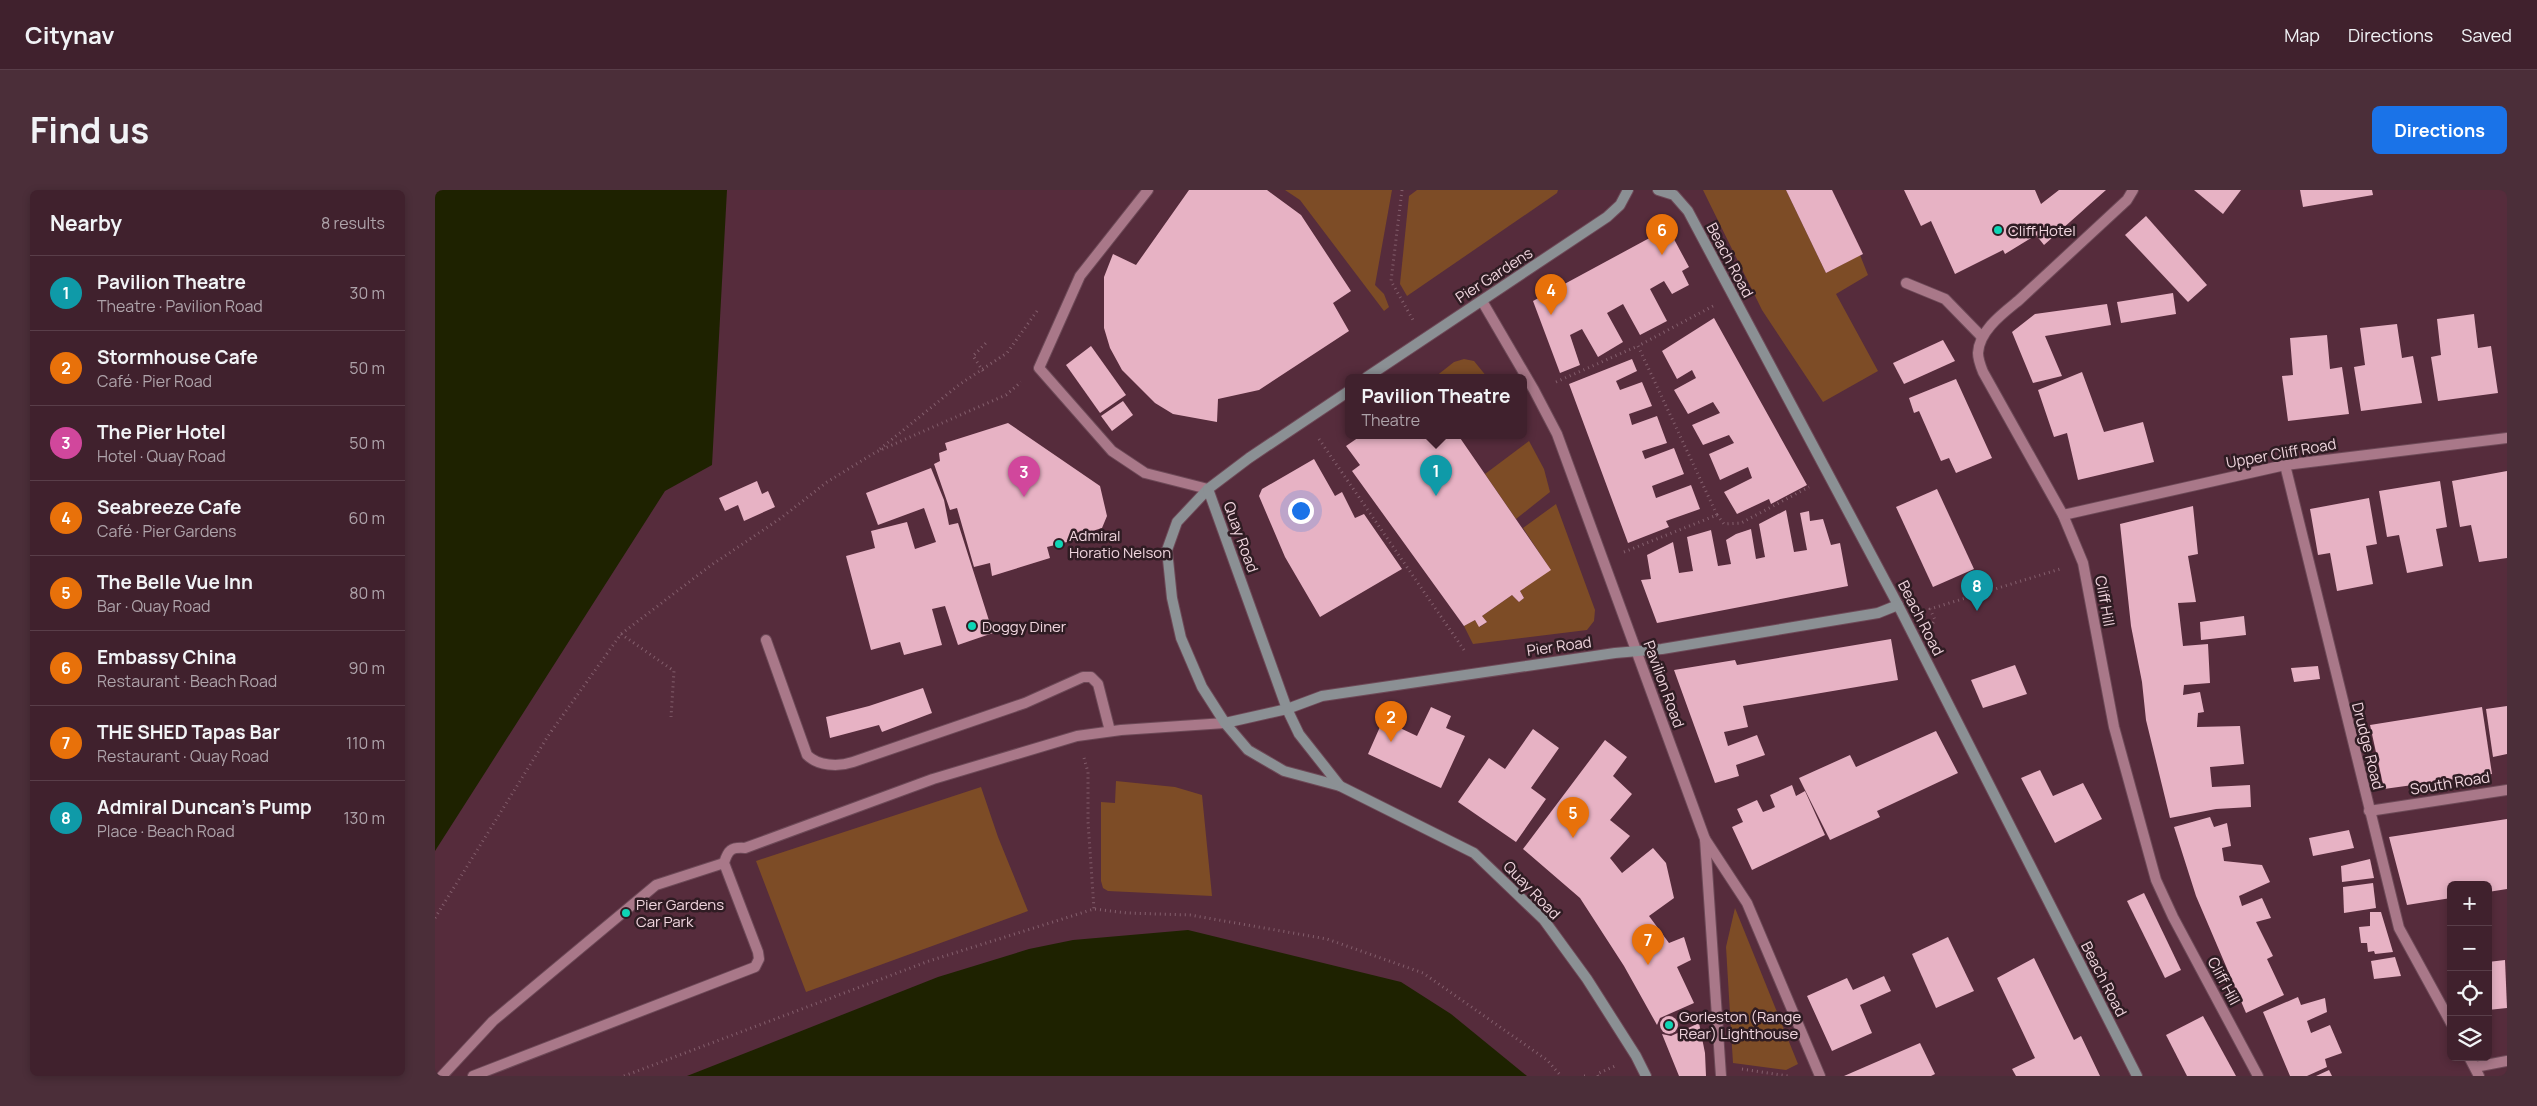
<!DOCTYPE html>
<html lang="en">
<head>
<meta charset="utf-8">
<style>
  :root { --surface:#40212d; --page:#4b2e39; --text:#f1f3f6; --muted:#aea3aa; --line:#593e49; --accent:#1a73e8 }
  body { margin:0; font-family:Manrope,sans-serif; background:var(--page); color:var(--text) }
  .controls { position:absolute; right:15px; bottom:15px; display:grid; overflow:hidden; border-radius:8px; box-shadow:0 2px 8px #0003 }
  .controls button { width:45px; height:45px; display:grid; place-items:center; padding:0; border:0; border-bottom:1px solid var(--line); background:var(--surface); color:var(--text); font:25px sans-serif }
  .you { position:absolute; left:865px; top:320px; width:18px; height:18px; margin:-12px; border:4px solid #fff; border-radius:50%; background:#1a73e8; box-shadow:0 0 0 8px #1a73e833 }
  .badge { display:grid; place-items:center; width:32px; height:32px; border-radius:50%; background:var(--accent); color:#fff; font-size:16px; font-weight:700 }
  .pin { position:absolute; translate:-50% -41px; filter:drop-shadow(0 1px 2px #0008) }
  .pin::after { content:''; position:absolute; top:26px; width:18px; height:15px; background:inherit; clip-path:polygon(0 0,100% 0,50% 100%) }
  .popup { position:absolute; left:910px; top:184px; width:182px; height:65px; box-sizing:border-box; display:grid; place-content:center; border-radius:8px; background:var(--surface); filter:drop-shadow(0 1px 4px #0005); font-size:16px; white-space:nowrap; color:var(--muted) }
  .popup b { font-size:19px; color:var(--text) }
  .popup::after { content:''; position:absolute; left:50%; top:100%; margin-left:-10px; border:10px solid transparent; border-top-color:var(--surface) }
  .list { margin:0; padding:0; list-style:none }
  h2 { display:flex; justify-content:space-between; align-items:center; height:65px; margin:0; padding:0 20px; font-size:21px }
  h2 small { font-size:16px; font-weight:400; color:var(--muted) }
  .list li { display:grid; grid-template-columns:32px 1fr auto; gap:15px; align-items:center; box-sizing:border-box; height:75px; padding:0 20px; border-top:1px solid var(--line) }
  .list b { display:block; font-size:19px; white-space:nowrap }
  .list p { margin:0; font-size:16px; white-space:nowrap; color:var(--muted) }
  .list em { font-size:16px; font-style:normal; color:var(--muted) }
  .icon { flex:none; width:28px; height:28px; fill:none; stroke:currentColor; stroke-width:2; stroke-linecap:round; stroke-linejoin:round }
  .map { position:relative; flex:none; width:2072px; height:886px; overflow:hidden; border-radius:8px }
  header { display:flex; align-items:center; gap:30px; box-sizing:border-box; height:70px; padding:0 25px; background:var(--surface); border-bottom:1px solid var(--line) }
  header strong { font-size:24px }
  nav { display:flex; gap:28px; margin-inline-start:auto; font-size:18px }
  .intro { display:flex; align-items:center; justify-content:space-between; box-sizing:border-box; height:120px; padding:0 30px }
  h1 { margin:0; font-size:35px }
  .button { padding:12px 22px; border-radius:8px; background:var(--accent); color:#fff; font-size:18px; font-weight:700 }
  main { display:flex; gap:30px; padding:0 30px }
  aside { flex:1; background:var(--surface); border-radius:8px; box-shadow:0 2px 8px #0003 }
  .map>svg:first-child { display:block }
</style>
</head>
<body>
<header>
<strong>Citynav</strong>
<nav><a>Map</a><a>Directions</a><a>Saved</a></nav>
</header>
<div class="intro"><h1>Find us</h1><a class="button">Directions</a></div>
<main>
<aside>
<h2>Nearby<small>8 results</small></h2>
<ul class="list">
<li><span class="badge" style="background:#0f9aa8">1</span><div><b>Pavilion Theatre</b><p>Theatre · Pavilion Road</p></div><em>30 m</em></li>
<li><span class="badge" style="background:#e8710a">2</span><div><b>Stormhouse Cafe</b><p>Café · Pier Road</p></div><em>50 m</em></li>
<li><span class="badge" style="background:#d1479c">3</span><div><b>The Pier Hotel</b><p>Hotel · Quay Road</p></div><em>50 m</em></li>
<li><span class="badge" style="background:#e8710a">4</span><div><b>Seabreeze Cafe</b><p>Café · Pier Gardens</p></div><em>60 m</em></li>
<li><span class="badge" style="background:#e8710a">5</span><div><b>The Belle Vue Inn</b><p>Bar · Quay Road</p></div><em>80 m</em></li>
<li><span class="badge" style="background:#e8710a">6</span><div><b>Embassy China</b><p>Restaurant · Beach Road</p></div><em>90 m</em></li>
<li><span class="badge" style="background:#e8710a">7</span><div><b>THE SHED Tapas Bar</b><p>Restaurant · Quay Road</p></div><em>110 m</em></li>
<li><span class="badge" style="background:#0f9aa8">8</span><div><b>Admiral Duncan's Pump</b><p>Place · Beach Road</p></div><em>130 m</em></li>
</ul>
</aside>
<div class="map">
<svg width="2072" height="886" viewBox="0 0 2072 886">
  <rect width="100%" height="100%" fill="#562c3c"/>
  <g fill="#7d4c26">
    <polygon points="850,0 957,0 940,95 949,104 954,117 949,121 865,10"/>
    <polygon points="982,0 1123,0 1122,3 972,106 965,94 974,6"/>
    <polygon points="1268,0 1351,0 1391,83 1425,65 1433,85 1401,104 1443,181 1388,212 1327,120"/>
    <polygon points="1029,169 1039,171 1052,187 1000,187 1019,172"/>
    <polygon points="1094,251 1109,279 1115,302 1081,329 1050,284"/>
    <polygon points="1121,314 1160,420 1159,431 1152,440 1038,454 1029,436 1040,430 1045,437 1052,432 1047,426 1077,405 1084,412 1089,408 1085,401 1115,379 1088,338"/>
    <polygon points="681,591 740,597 767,605 777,706 673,701 668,698 666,691 666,612 680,613"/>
    <polygon points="546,597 563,647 593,721 371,802 321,671"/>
    <polygon points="1300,718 1363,874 1351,880 1298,873 1291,757"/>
  </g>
  <g fill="#1e2200">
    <polygon points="0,0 292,0 277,275 230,301 0,661"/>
    <polygon points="753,740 966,792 1016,824 1092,886 252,886 503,787 594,759 638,750"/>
  </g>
  <g fill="#e7b2c4">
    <polygon points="754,0 832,0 866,25 916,101 898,113 914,141 824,200 783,209 782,232 738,224 720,213 687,180 675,158 669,138 669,87 678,64 701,75"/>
    <polygon points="1351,0 1397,0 1428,64 1391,83"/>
    <polygon points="1469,0 1600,0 1606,14 1624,0 1671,0 1609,55 1601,45 1570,64 1568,60 1520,84 1496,31 1486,36"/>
    <polygon points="1759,0 1806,0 1788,24"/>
    <polygon points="1865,0 1937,0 1938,5 1868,17"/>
    <polygon points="1711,26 1772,95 1753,112 1690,45"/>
    <polygon points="1233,38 1254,77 1247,81 1254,95 1237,104 1229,91 1215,99 1232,131 1205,145 1188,114 1172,123 1188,152 1163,167 1147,139 1135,145 1145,175 1125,183 1098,111"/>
    <polygon points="1738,103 1741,124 1686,133 1682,112"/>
    <polygon points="1672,114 1676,135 1610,146 1627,186 1598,193 1577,142 1600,124"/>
    <polygon points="2039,124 2043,158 2056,156 2063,203 2003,211 1996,167 2006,165 2002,129"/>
    <polygon points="1279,128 1372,295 1336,314 1334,309 1302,324 1289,302 1317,288 1313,277 1285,290 1274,264 1299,253 1294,245 1268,255 1257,235 1285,223 1278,212 1253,224 1239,200 1261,188 1257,180 1242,189 1227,161"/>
    <polygon points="1962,134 1967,168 1978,166 1987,213 1926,221 1919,177 1930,175 1925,138"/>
    <polygon points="1892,145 1895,179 1907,177 1914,224 1853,231 1847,186 1858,185 1855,148"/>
    <polygon points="1508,150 1520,171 1469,194 1458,173"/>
    <polygon points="656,156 691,205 665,223 631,175"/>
    <polygon points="1197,169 1202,181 1181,191 1185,200 1207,192 1217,216 1194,224 1197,235 1222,226 1232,253 1207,261 1210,269 1239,258 1249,284 1217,296 1221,308 1256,295 1265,319 1231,331 1234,337 1193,353 1134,194"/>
    <polygon points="1647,182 1669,242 1708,232 1719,272 1643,290 1632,243 1619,247 1603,200"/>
    <polygon points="1521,189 1557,268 1521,283 1514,268 1506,271 1484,221 1479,223 1474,208"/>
    <polygon points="688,211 698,225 677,241 666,226"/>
    <polygon points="573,233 665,296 672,326 667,338 651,343 652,347 612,357 615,368 557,386 555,373 539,377 522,318 515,320 499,274 505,271 504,263 512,260 510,253"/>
    <polygon points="927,245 1023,245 1116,380 1085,401 1089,408 1084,412 1077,405 1047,426 1052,432 1044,437 1040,430 1029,436 917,281 925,275 911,256"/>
    <polygon points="879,269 900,306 907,302 920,328 929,324 967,379 885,427 850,367 824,306 827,299"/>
    <polygon points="496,278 509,310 514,335 523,333 558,443 523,455 510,416 497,419 507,455 469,465 465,452 436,460 411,366 440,358 436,341 472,332 480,359 501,352 489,318 443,335 431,303"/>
    <polygon points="2072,281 2072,368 2044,372 2036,335 2025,337 2017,291"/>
    <polygon points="322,291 327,304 333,301 340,317 309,331 303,315 290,321 284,308"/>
    <polygon points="2005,291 2012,337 2001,339 2008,376 1972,383 1964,345 1952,347 1944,301"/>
    <polygon points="1502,299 1539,379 1498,397 1461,317"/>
    <polygon points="1934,308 1942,354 1931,356 1938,394 1902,401 1895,363 1883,365 1875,319"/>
    <polygon points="1758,316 1763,364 1753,366 1761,412 1743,413 1748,456 1773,454 1775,493 1749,495 1748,505 1765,502 1769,522 1763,523 1762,537 1805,536 1809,574 1775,577 1777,597 1815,595 1816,617 1781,619 1735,628 1711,530 1707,492 1696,436 1685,334"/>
    <polygon points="1351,320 1359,362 1372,360 1365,323 1374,321 1375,331 1388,329 1396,355 1405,353 1413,396 1222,433 1206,390 1216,389 1212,365 1238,352 1244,383 1258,381 1252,347 1276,340 1283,376 1296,374 1291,350 1301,344 1316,339 1321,369 1330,367 1324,334"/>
    <polygon points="1809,426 1811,445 1766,450 1765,432"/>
    <polygon points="1456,449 1463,490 1308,516 1313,537 1289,542 1293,556 1322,545 1330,565 1301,575 1304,586 1280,593 1239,480 1300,470 1302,475"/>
    <polygon points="1580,475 1592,504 1548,518 1536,490"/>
    <polygon points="1883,476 1885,489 1859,492 1856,478"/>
    <polygon points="488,498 497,523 447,542 444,535 395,548 391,527 434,516"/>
    <polygon points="2072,516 2072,564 2058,567 2051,519"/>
    <polygon points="996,517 1016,526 1011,538 1030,546 1006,598 933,564 948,530 982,546"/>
    <polygon points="2047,517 2057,584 1949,599 1935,535"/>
    <polygon points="1098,539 1124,558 1096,598 1111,609 1081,652 1023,612 1054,568 1070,579"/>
    <polygon points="1501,541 1523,583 1442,621 1445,627 1395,650 1364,588 1415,565 1421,577"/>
    <polygon points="1170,550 1192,567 1178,586 1197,604 1175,630 1195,646 1175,668 1187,683 1218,658 1231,673 1239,708 1214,726 1234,753 1249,747 1256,770 1242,777 1259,813 1225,828 1222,835 1189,776 1145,708 1088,659"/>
    <polygon points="1605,580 1618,606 1648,593 1667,629 1620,653 1586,588"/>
    <polygon points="1357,595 1361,606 1370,601 1390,645 1317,680 1297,637 1308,632 1302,619 1322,610 1328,622 1336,619 1340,617 1335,605"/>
    <polygon points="1775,627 1779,637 1792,633 1796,656 1787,658 1789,671 1827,675 1835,692 1804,706 1807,716 1827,708 1836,728 1821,732 1838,766 1832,769 1849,805 1811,823 1761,706 1739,637"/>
    <polygon points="2072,629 2072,699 2053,702 2053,695 2016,695 2016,708 1972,715 1954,647"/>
    <polygon points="1914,640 1919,658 1878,666 1874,648"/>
    <polygon points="1935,669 1939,688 1907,692 1906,676"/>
    <polygon points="1938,693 1941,718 1909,723 1908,697"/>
    <polygon points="1709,703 1746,780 1730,788 1692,711"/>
    <polygon points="1935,722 1946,722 1958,762 1940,764 1939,761 1933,762 1932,753 1926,753 1924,737 1935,736"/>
    <polygon points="1513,747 1539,801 1501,818 1477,764"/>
    <polygon points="1960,767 1966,786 1939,789 1936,771"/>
    <polygon points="1599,768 1639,850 1646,846 1665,886 1581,886 1577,879 1600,868 1562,788"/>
    <polygon points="2070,770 2072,818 2053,820 2053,772"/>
    <polygon points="1449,786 1456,801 1425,815 1437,843 1397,861 1372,806 1412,788 1418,800"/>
    <polygon points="1863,807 1866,815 1890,808 1892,822 1872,831 1876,843 1895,835 1907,863 1890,869 1892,877 1872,886 1855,886 1828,822"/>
    <polygon points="1768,826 1801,886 1752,886 1731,845"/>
    <circle cx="1234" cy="835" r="9"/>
    <polygon points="1264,833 1270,863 1271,886 1244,886 1227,844 1236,846"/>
    <polygon points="1485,853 1500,884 1496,886 1409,886"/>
    <polygon points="1894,880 1897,886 1881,886"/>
  </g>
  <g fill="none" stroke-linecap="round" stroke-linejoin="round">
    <defs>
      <g id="lane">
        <polyline points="1471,93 1510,109 1547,147"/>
        <path d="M331,450l41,115c11,11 31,12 46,7l172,-59 58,-26h8l7,7 12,47"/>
        <polyline points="1270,649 1286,886"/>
        <polyline points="7,886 58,831 221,695 289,673"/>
        <path d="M38,886l282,-109 4,-8 -1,-7 -34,-89c4,-13 7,-16 21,-15l188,-69 144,-43 44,-6 104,-7"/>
      </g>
      <g id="street">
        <polyline points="713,0 645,86 604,178 677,261 710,283 773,299"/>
        <path d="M1698,0l-6,10 -109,101c-16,13 -39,30 -40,52 0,6 3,14 5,19l80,143 20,48 31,164 42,153 17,37 85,159"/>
        <polyline points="1047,111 1099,200 1122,244 1270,649 1312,713 1385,886"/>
        <polyline points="1850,275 1964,738 2016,833"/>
        <polyline points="1628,325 1850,275 2072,248"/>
        <polyline points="1934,621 2072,600"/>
        <polyline points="2034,867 2044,886"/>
        <polyline points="2040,877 2072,871"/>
      </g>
      <g id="secondary">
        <polyline points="1223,0 1239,5 1253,21 1463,415 1702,886"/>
        <polyline points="932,187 1172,27 1185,15 1193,0"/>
        <polyline points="914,201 814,268 773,299 742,332 732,360 737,408 746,448 767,497 790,533 813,560 849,581 905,596 1039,663 1109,730 1152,789 1201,866 1211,886"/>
        <polyline points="773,299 852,519 864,544 905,596"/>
        <polyline points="790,533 852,519 887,506 1180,463 1227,459 1443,423 1463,415"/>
      </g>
    </defs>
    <use href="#lane" stroke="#6d4957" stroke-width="12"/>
    <use href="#street" stroke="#6d4957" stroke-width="12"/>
    <use href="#secondary" stroke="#6d4957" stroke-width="12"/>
    <g stroke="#845f6d" stroke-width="3" stroke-dasharray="1 4" stroke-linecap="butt">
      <polyline points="967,0 956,91 978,130"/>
      <polyline points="1278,116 1203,156 1282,325"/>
      <polyline points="548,181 538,166 553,151"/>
      <polyline points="1121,192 1203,156"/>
      <polyline points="884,249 1031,463"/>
      <polyline points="445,259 525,194 572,163 602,121"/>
      <polyline points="1189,362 1282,325 1289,334 1306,333 1374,297"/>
      <polyline points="1498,433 1500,430 1495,419 1625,379"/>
      <polyline points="186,444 239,481 236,527"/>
      <polyline points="649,568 653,582 653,632 659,719"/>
      <polyline points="0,728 113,546 186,444 275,376 346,328 392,292 441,262 571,205 586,192"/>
      <polyline points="1307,879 1353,886"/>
      <polyline points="189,886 494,771 659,719 692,723 755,725 892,749 988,783 1112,870 1126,886"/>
      <polyline points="1149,886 1153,886"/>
      <polyline points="1163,886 1162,884 1180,876"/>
    </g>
    <use href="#lane" stroke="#a97889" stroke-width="10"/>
    <use href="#street" stroke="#a97889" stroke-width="10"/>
    <use href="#secondary" stroke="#8b9094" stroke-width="10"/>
  </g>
  <g fill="#0ed5b5" stroke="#2f1c23" stroke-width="2">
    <circle cx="1563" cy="40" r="5"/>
    <circle cx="624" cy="354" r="5"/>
    <circle cx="537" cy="436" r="5"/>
    <circle cx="191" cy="723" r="5"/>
    <circle cx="1234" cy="835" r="5"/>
  </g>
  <g text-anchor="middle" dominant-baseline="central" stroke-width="5" stroke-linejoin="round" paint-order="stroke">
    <g font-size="15" fill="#f0d5de" stroke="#2f1c23" text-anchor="start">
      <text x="1573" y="40">Cliff Hotel</text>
      <text x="634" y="345">Admiral<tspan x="634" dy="17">Horatio Nelson</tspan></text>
      <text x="547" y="436">Doggy Diner</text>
      <text x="201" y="714">Pier Gardens<tspan x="201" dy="17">Car Park</tspan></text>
      <text x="1244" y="826">Gorleston (Range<tspan x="1244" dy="17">Rear) Lighthouse</tspan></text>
    </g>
    <g font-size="15" fill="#f0d5de" stroke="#2f1c23">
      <text transform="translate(1295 70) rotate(62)">Beach Road</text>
      <text transform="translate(1059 85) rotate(-33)">Pier Gardens</text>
      <text transform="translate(1846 263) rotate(-10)">Upper Cliff Road</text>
      <text transform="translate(806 347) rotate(70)">Quay Road</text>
      <text transform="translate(1670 411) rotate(80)">Cliff Hill</text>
      <text transform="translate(1486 428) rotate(63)">Beach Road</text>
      <text transform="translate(1124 456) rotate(-8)">Pier Road</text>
      <text transform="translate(1229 494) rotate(70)">Pavilion Road</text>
      <text transform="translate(1933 556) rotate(76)">Drudge Road</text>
      <text transform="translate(2015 593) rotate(-9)">South Road</text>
      <text transform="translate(1097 700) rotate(46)">Quay Road</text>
      <text transform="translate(1669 789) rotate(63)">Beach Road</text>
      <text transform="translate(1789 791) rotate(62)">Cliff Hill</text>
    </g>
  </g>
</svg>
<div class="controls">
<button>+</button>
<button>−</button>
<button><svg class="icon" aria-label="locate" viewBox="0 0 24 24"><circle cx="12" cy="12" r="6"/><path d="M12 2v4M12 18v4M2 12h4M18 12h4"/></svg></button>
<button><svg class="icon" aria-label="layers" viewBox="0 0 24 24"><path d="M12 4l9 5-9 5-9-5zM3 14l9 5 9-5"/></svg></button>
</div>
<div class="you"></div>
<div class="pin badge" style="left:1001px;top:306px;background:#0f9aa8">1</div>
<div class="popup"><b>Pavilion Theatre</b>Theatre</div>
<div class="pin badge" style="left:956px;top:552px;background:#e8710a">2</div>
<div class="pin badge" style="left:589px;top:307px;background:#d1479c">3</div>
<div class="pin badge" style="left:1116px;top:125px;background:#e8710a">4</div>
<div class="pin badge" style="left:1138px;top:648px;background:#e8710a">5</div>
<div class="pin badge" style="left:1227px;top:65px;background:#e8710a">6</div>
<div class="pin badge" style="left:1213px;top:775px;background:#e8710a">7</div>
<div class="pin badge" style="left:1542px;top:421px;background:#0f9aa8">8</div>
</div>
</main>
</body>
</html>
